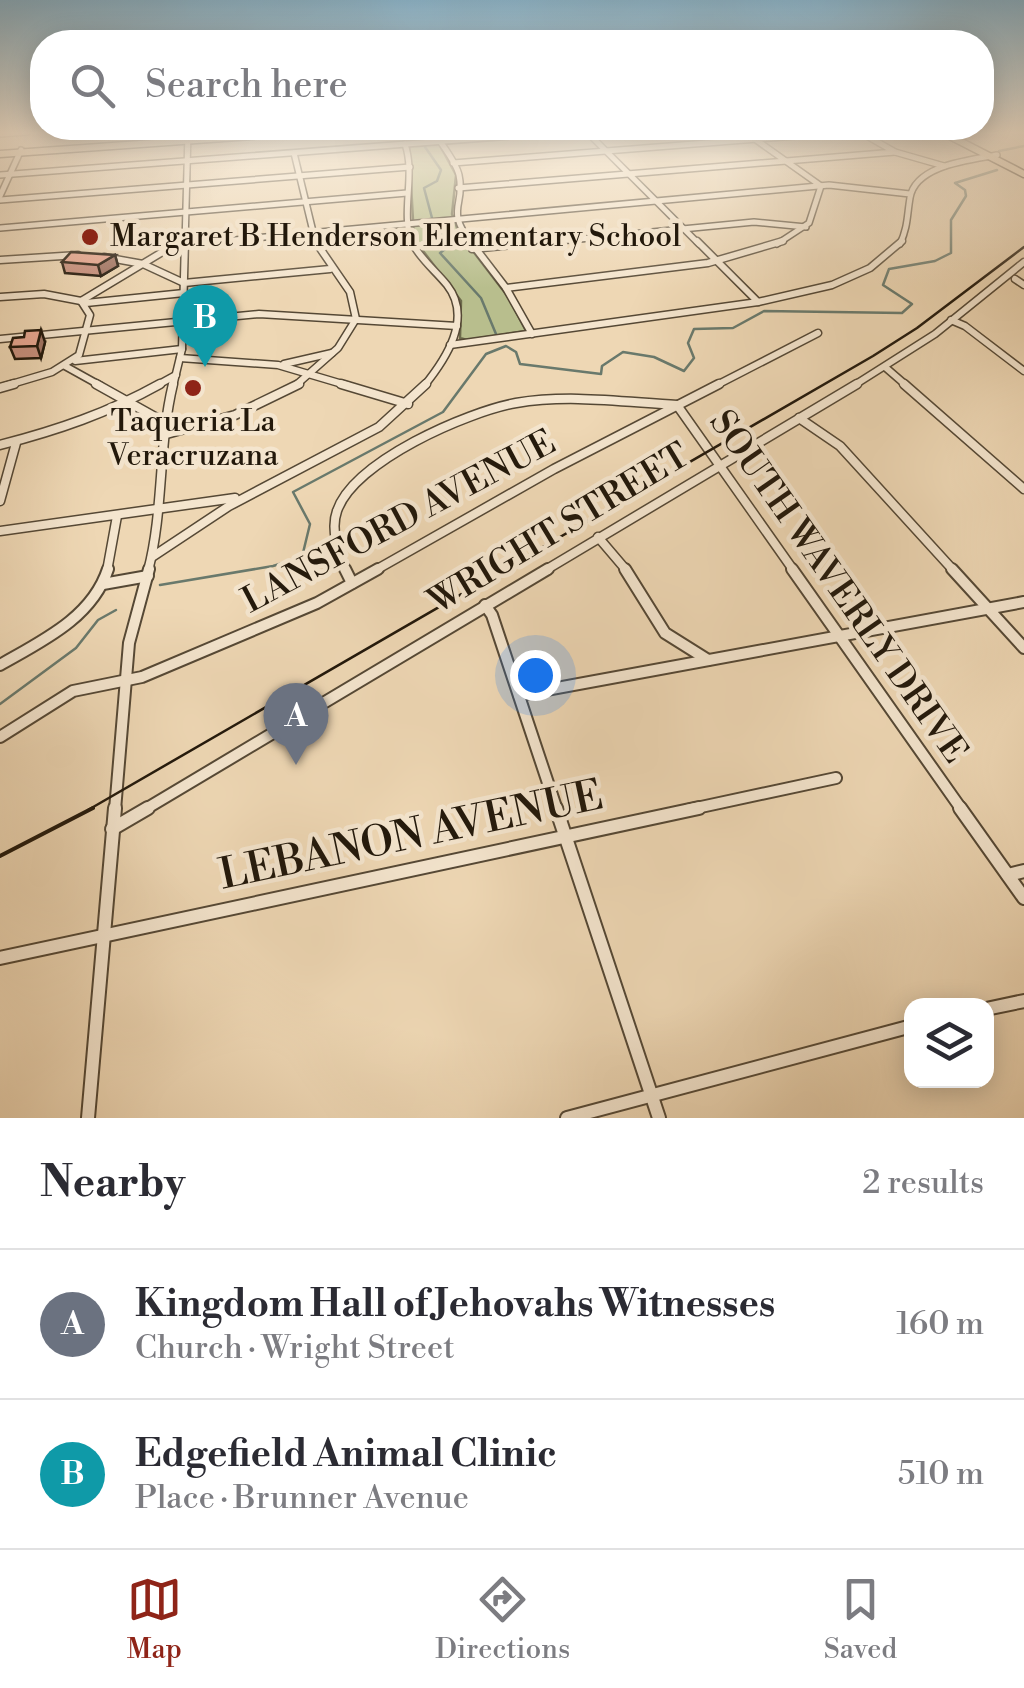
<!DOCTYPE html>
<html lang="en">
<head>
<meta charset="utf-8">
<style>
  :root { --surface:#fff; --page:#f7f7f7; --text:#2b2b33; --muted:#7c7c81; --line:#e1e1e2; --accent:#8f2418 }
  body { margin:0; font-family:"Libre Bodoni",serif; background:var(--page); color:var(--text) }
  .controls { position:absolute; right:30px; bottom:30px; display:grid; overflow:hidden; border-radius:20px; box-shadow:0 5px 25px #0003 }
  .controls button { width:90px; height:90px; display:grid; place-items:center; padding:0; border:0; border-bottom:2px solid var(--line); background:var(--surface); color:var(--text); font:50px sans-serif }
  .you { position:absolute; left:535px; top:675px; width:35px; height:35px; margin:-25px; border:8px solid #fff; border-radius:50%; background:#1a73e8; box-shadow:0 0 0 15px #1a73e833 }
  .badge { display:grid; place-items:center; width:65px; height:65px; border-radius:50%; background:var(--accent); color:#fff; font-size:32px; font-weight:700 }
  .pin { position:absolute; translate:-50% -82px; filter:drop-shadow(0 2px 5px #0008) }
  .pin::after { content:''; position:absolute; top:52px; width:35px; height:30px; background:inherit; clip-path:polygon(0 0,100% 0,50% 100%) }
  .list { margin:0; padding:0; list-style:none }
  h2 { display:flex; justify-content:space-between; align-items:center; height:130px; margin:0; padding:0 40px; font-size:42px }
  h2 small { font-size:32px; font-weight:400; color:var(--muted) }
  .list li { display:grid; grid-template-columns:65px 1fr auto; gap:30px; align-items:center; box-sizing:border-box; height:150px; padding:0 40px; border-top:2px solid var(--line) }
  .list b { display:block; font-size:38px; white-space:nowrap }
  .list p { margin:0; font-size:32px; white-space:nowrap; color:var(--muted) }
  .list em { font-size:32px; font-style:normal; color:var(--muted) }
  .icon { flex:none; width:55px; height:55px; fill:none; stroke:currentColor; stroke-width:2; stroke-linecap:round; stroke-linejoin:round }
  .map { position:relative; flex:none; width:1024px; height:1118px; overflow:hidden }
  .search { position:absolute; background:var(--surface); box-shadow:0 5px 25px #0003; left:30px; right:30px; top:30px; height:110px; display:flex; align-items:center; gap:25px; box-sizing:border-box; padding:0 35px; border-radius:40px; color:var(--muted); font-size:38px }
  .sheet { height:430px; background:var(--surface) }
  nav { display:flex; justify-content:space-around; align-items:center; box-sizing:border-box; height:140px; border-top:2px solid var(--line); background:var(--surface); font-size:28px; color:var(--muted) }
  nav a { display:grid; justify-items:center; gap:5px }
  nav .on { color:var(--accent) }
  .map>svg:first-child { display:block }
</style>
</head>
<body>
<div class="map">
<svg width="1024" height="1118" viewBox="0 0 1024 1118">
  <rect width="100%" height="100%" fill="#eed7b4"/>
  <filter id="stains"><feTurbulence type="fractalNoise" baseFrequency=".002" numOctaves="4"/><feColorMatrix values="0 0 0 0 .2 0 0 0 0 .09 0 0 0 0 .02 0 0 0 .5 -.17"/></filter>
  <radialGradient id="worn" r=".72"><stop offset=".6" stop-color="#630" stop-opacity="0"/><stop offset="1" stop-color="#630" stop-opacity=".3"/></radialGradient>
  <polygon fill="#b8be8d" stroke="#6d6b4c" stroke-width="2.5" points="439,144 456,175 452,214 459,233 509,298 526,331 467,340 460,338 461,301 414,239 409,146"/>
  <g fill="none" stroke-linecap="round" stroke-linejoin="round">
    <g stroke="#69796c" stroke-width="2.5">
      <polyline points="425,147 441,170 437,181 424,188 432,218"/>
      <polyline points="999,151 1024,146"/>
      <polyline points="435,224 449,246 440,253 481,298 496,334"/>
      <polyline points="160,585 273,566 302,557 310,524 293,492 443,412 486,354 506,346 516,352 520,364 601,374 602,366 623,352 654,357 684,371 694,358 688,343 694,329 733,328 764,311 902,313 912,304 883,285 889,269 935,261 951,253 951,220 966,196 965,190 955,183 997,170"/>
      <polyline points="0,704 76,648 98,620 116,610"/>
    </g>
    <defs>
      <g id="minor-far4">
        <path d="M434,132c7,12 22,29 25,43 7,31 -15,33 13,69"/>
        <polyline points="587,132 699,244"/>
        <polyline points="745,132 821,186 809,223 777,244"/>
        <polyline points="860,132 895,152 944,166"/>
        <polyline points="0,134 27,132"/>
        <path d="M405,144c11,33 -5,67 7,100"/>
        <polyline points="294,153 316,244"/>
        <polyline points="453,163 846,132"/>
        <polyline points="0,175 564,132"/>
        <polyline points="458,188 895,152"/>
        <polyline points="0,196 21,150"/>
        <polyline points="0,200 410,167"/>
        <polyline points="0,228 407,193"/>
        <polyline points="185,244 188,132"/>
        <polyline points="190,244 829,185 910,194"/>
        <polyline points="529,244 754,222 806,227"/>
        <path d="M900,244c8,-17 7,-29 10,-46 5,-33 60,-38 87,-43"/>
      </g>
      <g id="minor-far3">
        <path d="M411,241c9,18 24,29 36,44 26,33 -1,74 -23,101"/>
        <polyline points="470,241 506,288 532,334"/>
        <polyline points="697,241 758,302"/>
        <polyline points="472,249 555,241"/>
        <polyline points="104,257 143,264 184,283 330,269"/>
        <polyline points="0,260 78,255"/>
        <polyline points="1015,279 1024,285"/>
        <polyline points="506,288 708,263 783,241"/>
        <polyline points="0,297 44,294 81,301"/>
        <polyline points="81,301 174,245 217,241"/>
        <polyline points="86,303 184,293"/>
        <polyline points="951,320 965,326 1024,371"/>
        <polyline points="0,339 259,314 457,326"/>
        <polyline points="450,345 758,302 832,285 870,268 902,241"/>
        <polyline points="180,358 278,365 349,386"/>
        <polyline points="75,361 182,349"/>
        <polyline points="284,364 332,353"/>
        <polyline points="65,366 101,386"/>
        <polyline points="885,367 907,386"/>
        <polyline points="5,386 52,372 79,355 90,315 81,301"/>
        <polyline points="156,386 176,375"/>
        <polyline points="173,386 182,349 185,241"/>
        <polyline points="295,386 338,348 356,319 350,292 315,241"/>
        <polyline points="715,386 818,333"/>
        <polyline points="853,386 935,334 1024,262"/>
      </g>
      <g id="minor-far2">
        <polyline points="96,384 164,422"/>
        <polyline points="341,384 408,404"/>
        <polyline points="904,384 1024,489"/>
        <polyline points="0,388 14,384"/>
        <polyline points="799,418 840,446 954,571"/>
        <polyline points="163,435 235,415 299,384"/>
        <path d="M0,445c58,-15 108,-32 160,-61"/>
        <polyline points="0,501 16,443"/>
        <polyline points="0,531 235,498"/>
        <polyline points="598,537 627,571"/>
        <polyline points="152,557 229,506 379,427 426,384"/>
        <polyline points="107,571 117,516"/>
        <path d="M148,571c16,-61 10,-125 25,-187"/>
        <path d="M346,571c-7,-17 -16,-41 -9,-60 17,-50 130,-99 179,-108 53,-9 108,-1 161,2l117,166"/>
        <polyline points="374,571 554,469 719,384"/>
        <polyline points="544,571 857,384"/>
      </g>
      <g id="minor-far1">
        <polyline points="345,569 352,583"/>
        <polyline points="625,569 665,633 708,660"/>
        <polyline points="792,569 962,810"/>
        <polyline points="952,569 1024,648"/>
        <polyline points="103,584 148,576"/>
        <polyline points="485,605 492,615 557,810"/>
        <path d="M0,665c42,-24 92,-47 108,-96"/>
        <polyline points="519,695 1024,602"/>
        <polyline points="0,737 73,691 142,677 317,603 378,569"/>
        <polyline points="115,810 129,643 149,569"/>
        <polyline points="144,810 548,569"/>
        <polyline points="687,810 836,778"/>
      </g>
      <g id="minor">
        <polyline points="556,808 659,1118"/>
        <polyline points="960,808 1024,898"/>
        <polyline points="112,829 148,808"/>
        <polyline points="1008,875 1024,871"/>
        <polyline points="0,958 699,808"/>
        <polyline points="986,1009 1024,1001"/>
        <polyline points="88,1118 115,808"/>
        <polyline points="567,1118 912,1026"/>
      </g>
      <g id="major">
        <polyline points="942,132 1024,174"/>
        <polyline points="0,154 308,132"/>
      </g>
    </defs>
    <use href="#minor-far4" stroke="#554835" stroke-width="8"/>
    <use href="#minor-far3" stroke="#554835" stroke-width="9"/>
    <use href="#minor-far2" stroke="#554835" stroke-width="11"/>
    <use href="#minor-far1" stroke="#554835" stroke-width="14"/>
    <use href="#minor" stroke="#554835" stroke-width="16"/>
    <use href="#major" stroke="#22180b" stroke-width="9"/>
    <use href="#minor-far4" stroke="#f4e5ce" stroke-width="5"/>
    <use href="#minor-far3" stroke="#f4e5ce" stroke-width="6"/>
    <use href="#minor-far2" stroke="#f4e5ce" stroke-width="8"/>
    <use href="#minor-far1" stroke="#f4e5ce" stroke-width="10"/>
    <use href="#minor" stroke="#f4e5ce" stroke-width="12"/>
    <use href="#major" stroke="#eed7b4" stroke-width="6"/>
    <polyline stroke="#22180b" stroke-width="2.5" points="88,810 873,356 917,328 1024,247"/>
    <polyline stroke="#22180b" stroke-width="4" points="0,856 93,808"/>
  </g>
  <g fill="#c8907e" stroke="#22180b" stroke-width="2.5">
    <polygon points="115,255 118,266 101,276 65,273 62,262"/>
    <polygon points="45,342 41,358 15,359 10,347"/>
  </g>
  <g fill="#a37666" stroke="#22180b" stroke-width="2.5">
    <polygon points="115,255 118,266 101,276 98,265"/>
    <polygon points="41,330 45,342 41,358 37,346"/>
  </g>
  <g fill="#e9a892" stroke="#22180b" stroke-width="2.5">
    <polygon points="71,252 115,255 98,265 62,262"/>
    <polygon points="41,330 37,346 10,347 13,338 24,337 25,331"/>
  </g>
  <linearGradient id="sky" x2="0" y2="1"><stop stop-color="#88b6d0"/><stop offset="0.46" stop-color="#f7eddd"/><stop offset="1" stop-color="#f7eddd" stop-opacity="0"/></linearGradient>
  <rect width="1024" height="288" fill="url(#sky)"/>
  <g fill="#8f2418" stroke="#f4e5ce" stroke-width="4">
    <circle cx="90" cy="237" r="10"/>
    <circle cx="193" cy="388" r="10"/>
  </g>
  <g text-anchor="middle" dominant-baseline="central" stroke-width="9" stroke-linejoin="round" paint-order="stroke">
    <g font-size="30" fill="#22180b" stroke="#f4e5ce" text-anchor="start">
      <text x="110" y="237">Margaret B Henderson Elementary School</text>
      <text x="193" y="422" text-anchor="middle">Taqueria La<tspan x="193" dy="34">Veracruzana</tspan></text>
    </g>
    <g font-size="35" fill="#22180b" stroke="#f4e5ce">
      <text transform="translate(399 522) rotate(-28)">LANSFORD AVENUE</text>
      <text transform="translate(559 529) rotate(-31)">WRIGHT STREET</text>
      <text transform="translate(838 587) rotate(55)">SOUTH WAVERLY DRIVE</text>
    </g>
    <g font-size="42" fill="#22180b" stroke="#f4e5ce">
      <text transform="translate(411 836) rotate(-12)">LEBANON AVENUE</text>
    </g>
  </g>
  <rect width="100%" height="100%" filter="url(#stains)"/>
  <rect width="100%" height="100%" fill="url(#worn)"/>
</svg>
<div class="controls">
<button><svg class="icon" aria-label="layers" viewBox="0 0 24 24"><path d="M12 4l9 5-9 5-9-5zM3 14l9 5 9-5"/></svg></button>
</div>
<div class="you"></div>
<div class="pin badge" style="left:296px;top:765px;background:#6b7280">A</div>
<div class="pin badge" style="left:205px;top:367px;background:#0f9aa8">B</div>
<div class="search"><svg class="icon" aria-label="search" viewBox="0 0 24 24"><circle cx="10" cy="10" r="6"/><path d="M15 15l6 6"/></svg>Search here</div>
</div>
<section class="sheet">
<h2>Nearby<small>2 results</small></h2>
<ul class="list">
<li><span class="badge" style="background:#6b7280">A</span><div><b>Kingdom Hall of Jehovahs Witnesses</b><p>Church · Wright Street</p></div><em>160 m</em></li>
<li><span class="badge" style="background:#0f9aa8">B</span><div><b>Edgefield Animal Clinic</b><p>Place · Brunner Avenue</p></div><em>510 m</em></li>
</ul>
</section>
<nav>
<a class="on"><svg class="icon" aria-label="map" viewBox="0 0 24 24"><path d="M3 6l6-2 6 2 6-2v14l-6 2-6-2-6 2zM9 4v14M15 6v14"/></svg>Map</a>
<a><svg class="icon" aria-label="directions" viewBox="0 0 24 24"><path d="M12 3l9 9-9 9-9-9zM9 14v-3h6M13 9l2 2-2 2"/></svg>Directions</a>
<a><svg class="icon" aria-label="saved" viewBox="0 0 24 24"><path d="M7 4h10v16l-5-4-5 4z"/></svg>Saved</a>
</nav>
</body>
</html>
